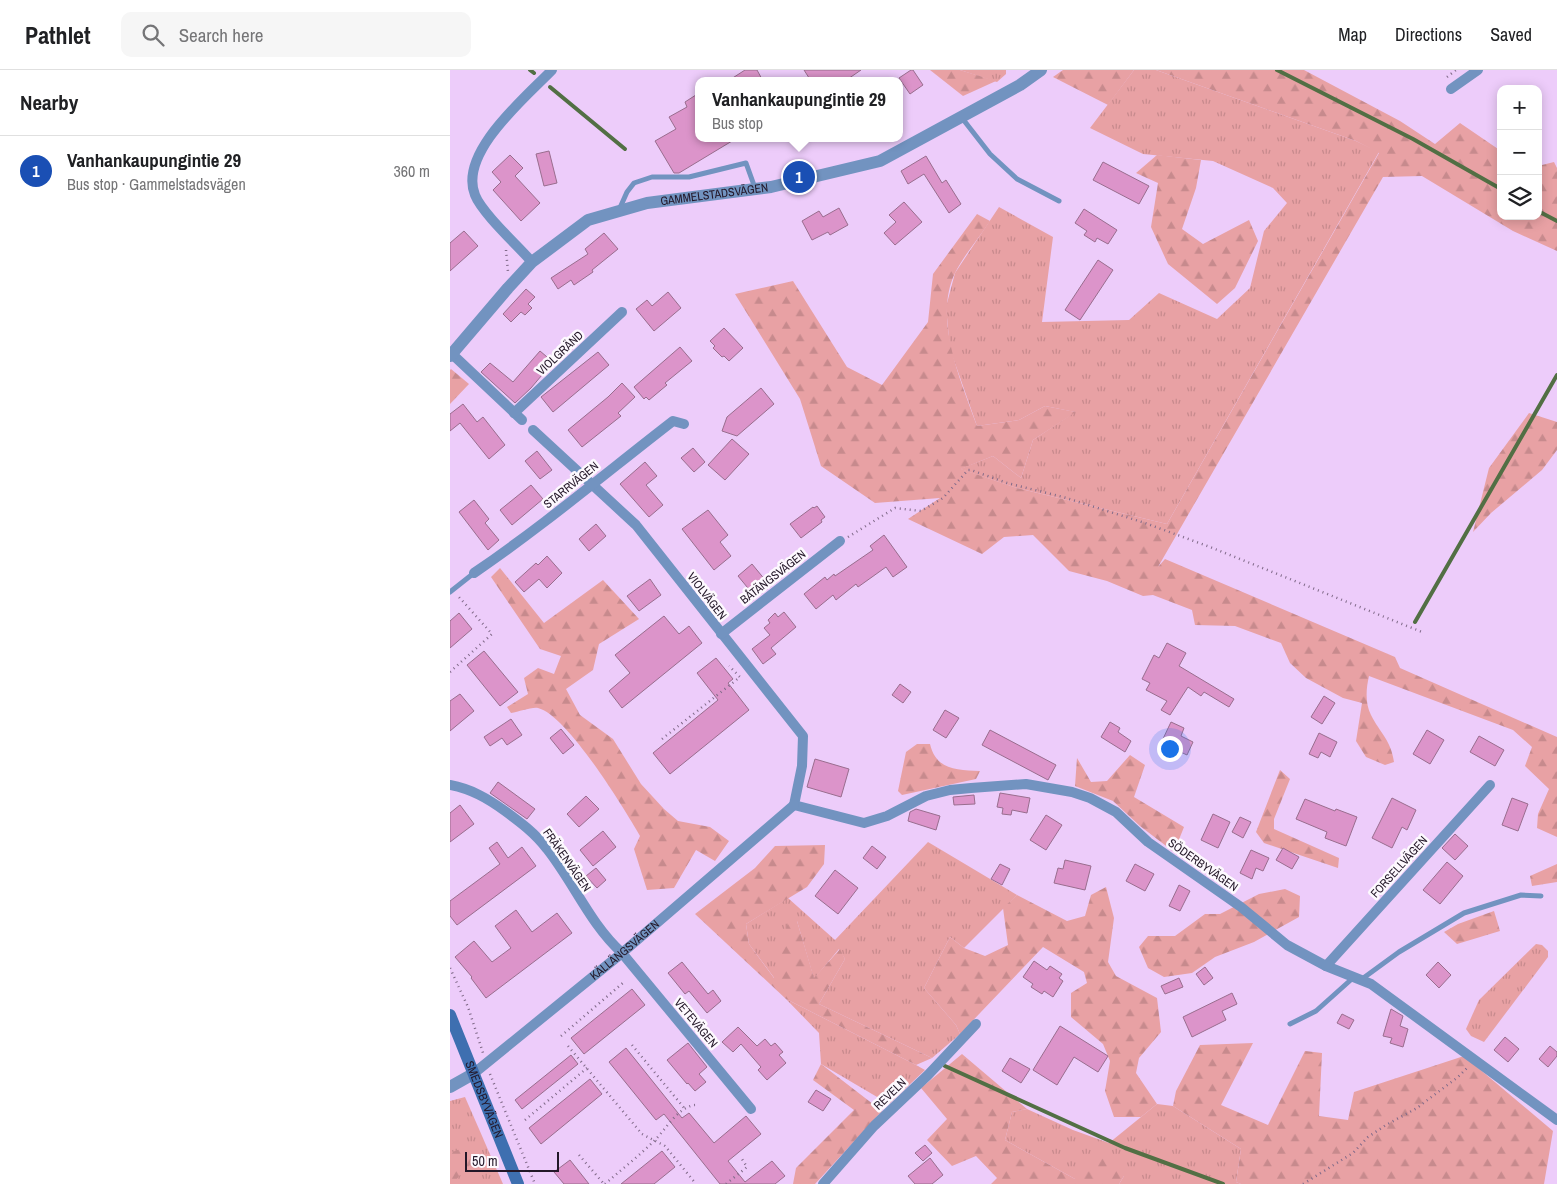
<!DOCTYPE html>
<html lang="en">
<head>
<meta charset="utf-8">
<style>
  :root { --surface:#fff; --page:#f6f6f6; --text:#202124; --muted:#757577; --line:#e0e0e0; --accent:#4b8827 }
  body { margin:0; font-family:"Archivo Narrow",sans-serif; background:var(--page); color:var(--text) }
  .controls { position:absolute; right:15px; top:15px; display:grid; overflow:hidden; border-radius:10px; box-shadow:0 2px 12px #0003 }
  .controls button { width:45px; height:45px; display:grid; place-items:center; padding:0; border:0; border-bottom:1px solid var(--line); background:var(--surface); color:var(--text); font:25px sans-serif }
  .scale { position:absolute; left:15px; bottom:12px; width:94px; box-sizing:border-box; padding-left:5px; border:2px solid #231728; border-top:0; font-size:14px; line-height:18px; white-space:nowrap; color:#231728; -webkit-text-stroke:4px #fdf9fe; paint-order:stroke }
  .you { position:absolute; left:719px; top:678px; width:18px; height:18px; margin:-12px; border:4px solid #fff; border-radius:50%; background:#1a73e8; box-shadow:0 0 0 8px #1a73e833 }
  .badge { display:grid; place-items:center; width:32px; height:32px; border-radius:50%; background:var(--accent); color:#fff; font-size:16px; font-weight:700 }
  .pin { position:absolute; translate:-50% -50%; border:2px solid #fff; box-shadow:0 1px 5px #0006 }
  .popup { position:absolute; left:245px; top:7px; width:208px; height:65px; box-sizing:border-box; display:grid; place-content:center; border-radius:10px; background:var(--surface); filter:drop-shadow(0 1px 4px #0005); font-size:16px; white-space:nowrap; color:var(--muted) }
  .popup b { font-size:19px; color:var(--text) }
  .popup::after { content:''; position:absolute; left:50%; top:100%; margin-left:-10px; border:10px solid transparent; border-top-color:var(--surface) }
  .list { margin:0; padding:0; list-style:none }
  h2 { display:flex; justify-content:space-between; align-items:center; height:65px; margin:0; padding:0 20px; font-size:21px }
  h2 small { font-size:16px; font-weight:400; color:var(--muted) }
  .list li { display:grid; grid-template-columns:32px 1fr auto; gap:15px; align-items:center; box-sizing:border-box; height:70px; padding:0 20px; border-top:1px solid var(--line) }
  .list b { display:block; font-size:19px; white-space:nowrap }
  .list p { margin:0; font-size:16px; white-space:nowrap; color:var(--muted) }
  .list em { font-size:16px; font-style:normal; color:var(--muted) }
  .icon { flex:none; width:28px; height:28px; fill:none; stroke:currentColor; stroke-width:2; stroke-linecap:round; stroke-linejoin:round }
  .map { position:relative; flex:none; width:1107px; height:1114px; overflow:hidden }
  header { display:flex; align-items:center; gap:30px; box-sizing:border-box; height:70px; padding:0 25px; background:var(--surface); border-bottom:1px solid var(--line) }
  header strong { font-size:24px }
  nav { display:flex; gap:28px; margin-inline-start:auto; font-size:18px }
  .search { width:350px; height:45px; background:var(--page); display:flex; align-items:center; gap:12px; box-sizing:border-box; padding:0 18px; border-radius:10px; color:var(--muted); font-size:19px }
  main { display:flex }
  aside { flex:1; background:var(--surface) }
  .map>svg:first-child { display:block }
</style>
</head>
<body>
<header>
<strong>Pathlet</strong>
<div class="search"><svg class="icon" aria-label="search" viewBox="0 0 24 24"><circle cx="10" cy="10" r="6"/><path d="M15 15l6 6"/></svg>Search here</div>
<nav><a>Map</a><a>Directions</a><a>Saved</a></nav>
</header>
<main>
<aside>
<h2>Nearby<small></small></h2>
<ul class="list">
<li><span class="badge" style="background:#1a4fb4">1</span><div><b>Vanhankaupungintie 29</b><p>Bus stop · Gammelstadsvägen</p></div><em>360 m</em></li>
</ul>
</aside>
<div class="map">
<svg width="1107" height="1114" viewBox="0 0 1107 1114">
  <defs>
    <pattern id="grass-tufts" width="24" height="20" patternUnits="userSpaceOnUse" patternTransform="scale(1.25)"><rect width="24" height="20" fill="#e8a1a4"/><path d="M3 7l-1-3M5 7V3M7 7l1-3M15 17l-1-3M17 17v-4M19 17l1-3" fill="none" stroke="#c78a8d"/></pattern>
    <pattern id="forest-firs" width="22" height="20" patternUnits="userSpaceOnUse" patternTransform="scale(1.25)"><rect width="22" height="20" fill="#e8a1a4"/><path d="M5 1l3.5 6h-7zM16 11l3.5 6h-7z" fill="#c78a8d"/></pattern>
  </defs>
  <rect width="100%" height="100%" fill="#edccfa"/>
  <g fill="url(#grass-tufts)">
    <polygon points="510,0 556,0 556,4 547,12"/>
    <polygon points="684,0 706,0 906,71 929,82 717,454 567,418 510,399 543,386 571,408 583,370 625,342 595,336 569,350 527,356 500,279 496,237 505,203 549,137 603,167 592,252 679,250 709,223 767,249 800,218 814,161 837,133 823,118 763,91 693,84 640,58"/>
    <polygon points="478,772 567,825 514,878 500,867 474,918 506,955 510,964 482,988 369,934 395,889 389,879 364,909 347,851 325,909 299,874 296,854 338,828 385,870"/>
    <polygon points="1086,874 1092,875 1098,881 1098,887 1034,972 1021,966 1016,959 1029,930"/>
    <polygon points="336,929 466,995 475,1000 439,1034 371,994 369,963"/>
    <polygon points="15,1027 53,1114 0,1114 0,1031"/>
    <polygon points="707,1034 723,1036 791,1079 786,1112 791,1114 669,1114 674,1106 625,1109 555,1070 562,1042 577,1039 623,1060 659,1073"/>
  </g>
  <g fill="url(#forest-firs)">
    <polygon points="480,0 510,0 546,11 513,26"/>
    <polygon points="613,0 684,0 658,35 603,7"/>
    <path d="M706,0h148l96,51 35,23 25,-21 41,28v65h37v-50l16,-4 3,6v83l-44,-20 -91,-55 -39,1 -225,390 7,-8 230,98 5,11 157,69v100l-20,-9 1,-14 11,-25 -24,-23 7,-19 -19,-17 -144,-54c-3,13 -4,27 2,39 9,18 20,25 23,47l-9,3 -19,-8 -10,-16 6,-38 -19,-5 -37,-20 -16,-15 -9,-20 -46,-17 -40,-1 -3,-15 -39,-15 -10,1 -36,-15 -38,-10 -36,-36 -29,2 -22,17 -74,-35 32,-21 -65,5 -54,-37 -21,-67 -65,-105 58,-13 54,86 35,18 46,-63 5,-48 44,-60 13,7c-11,17 -26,34 -35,52 -22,46 6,108 22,153l42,-6 26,-14 31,6 -43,28 -12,38 -28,-22 -32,13 56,19 150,36 212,-371 -23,-12z"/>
    <polygon points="707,85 751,90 746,118 732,159 753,174 799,150 808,171 785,218 767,234 718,194 701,157 708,113 686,103"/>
    <polygon points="1,299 19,314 0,334 0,300"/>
    <polygon points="1079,343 1107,352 1107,380 1092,400 1041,443 1023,462 1039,398"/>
    <path d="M50,498l44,55 59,-43 36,39 -40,25 -6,26 -27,19 14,26 33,24 28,45 23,25 14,12 32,6 19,14 -14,20 -19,-11 -22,38 -27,2 -13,-41 6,-13c-16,-28 -73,-121 -102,-128 -7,-1 -19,4 -27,5l-4,-6 21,-13 -4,-16 14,-10 16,6 7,-18 -21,-7 -49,-72z"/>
    <path d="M467,674h13c6,26 27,26 50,27l-4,8 -74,16 -4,-4 8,-39z"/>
    <polygon points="680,685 695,695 684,727 734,757 724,782 690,756 663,731 625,716 627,688 641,712 657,711"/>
    <polygon points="830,700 840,709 824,749 824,759 889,788 888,798 814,773 806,762"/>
    <polygon points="375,775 374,794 357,817 296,854 299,874 324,908 338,852 347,851 364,908 390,879 395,889 369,934 482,988 466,995 336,929 245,844 305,798 325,776"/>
    <polygon points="1107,794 1107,812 1082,816 1080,806"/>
    <polygon points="656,817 664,848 658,892 666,906 707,928 711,962 689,988 686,1003 707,1034 691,1047 664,1047 655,1021 660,991 653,974 621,947 621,923 637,913 634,902 593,877 510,964 506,955 474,918 500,867 514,878 535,886 558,875 553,838 567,825 617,851 635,846 641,825"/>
    <polygon points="835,819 850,826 849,847 804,872 765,887 742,903 714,907 698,898 689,877 698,866 725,866 755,844 770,844 809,824"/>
    <polygon points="1044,841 1050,861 1007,874 994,862 1008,854"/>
    <polygon points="803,973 771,1035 818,1055 855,981 872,983 869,1046 898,1050 904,1022 1014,986 1103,1061 1094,1114 791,1114 786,1112 791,1079 723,1036 726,1021 750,975"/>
    <polygon points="512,984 577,1039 562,1042 555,1070 625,1109 649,1080 674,1106 669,1114 541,1114 547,1108 526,1086 502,1096 477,1070 497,1049 471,1018"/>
    <polygon points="371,994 432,1041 365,1114 343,1114 346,1098 404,1040 363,1010"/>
    <polygon points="30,1077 27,1089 13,1101 3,1114 0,1114 0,1083 10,1079"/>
  </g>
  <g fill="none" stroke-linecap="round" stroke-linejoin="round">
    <g stroke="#526f44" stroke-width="4">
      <polyline points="80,0 84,3"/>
      <polyline points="827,0 963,69 1051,119"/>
      <polyline points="100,17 175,79"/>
      <polyline points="1088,141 1107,151"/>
      <polyline points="965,552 1107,305"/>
      <polyline points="495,996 675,1078 773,1114"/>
    </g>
  </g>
  <g fill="#dc94ca" stroke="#996d8e">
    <polygon points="295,0 307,0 313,11 278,11"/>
    <polygon points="354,0 411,0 395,11 361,11"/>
    <polygon points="461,0 463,0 473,15 460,24 449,8"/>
    <polygon points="249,23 249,68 287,68 229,103 224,103 205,71 226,59 219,47 237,37 235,32"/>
    <polygon points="99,81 107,113 94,116 86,84"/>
    <polygon points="60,85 73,98 65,106 90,133 71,151 43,120 51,112 42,102"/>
    <polygon points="476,86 492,113 496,110 511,134 499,143 474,104 458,114 451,101"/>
    <polygon points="653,92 699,116 689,134 643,110"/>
    <polygon points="454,132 472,152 445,175 434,163 446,152 439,145"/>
    <polygon points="389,138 398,155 380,165 378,162 362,170 352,151 369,141 373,147"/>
    <polygon points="634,139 667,160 658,174 647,168 645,172 634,165 637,161 625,153"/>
    <polygon points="14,161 28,176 0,201 0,173"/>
    <polygon points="154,163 168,179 142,200 143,202 124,215 121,210 108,219 101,208 138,184 135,179"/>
    <polygon points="648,190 663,200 630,250 615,240"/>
    <polygon points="76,219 85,227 78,234 82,238 75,245 71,242 61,252 53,244"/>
    <polygon points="218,222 231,238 204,261 186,239 197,230 202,236"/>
    <polygon points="274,258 293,278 279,291 274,286 272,287 263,278 265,276 260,271"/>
    <polygon points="230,277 242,291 215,313 217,315 199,330 196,327 194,329 184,317"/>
    <polygon points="90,281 103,292 81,318 65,333 31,302 40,293 63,312"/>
    <polygon points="148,282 159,295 103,342 91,327"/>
    <polygon points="172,313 185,327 168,343 171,346 132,377 118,360 158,327"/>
    <polygon points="311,318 324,334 287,366 272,361 277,347"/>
    <polygon points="13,334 27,352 33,347 55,375 39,389 10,353 0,361 0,344"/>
    <polygon points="282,369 299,384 275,410 258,395"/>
    <polygon points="243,378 255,392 244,402 231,388"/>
    <polygon points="87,381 102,400 90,409 75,391"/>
    <polygon points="195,392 207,406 196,415 213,435 199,447 170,414"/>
    <polygon points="81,415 93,429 62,455 50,440"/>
    <polygon points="24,430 39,449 35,453 49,470 38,480 9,442"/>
    <polygon points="367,436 375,447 371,450 372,452 351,468 340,454 363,437 364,438"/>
    <polygon points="258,440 278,465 270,472 281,486 264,500 232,459"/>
    <polygon points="146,454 156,466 139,481 129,469"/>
    <polygon points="434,465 457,497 443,507 436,497 408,517 406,514 386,530 383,525 366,539 354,524 375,507 377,510 384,504 385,506 423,480 420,476"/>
    <polygon points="97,486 112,503 97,518 89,509 74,522 65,512 86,493 88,495"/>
    <polygon points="302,494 316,511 302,523 288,506"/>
    <polygon points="200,509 211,525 189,541 177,526"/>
    <polygon points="334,542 346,557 321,578 326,584 313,594 302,579 320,565 314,558 320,553 318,550 325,543 328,547"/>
    <polygon points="9,543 22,559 0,578 0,551"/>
    <polygon points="214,546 229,564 239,556 252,573 172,638 159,621 180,603 165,585"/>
    <polygon points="717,573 736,583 729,596 784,629 779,637 754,622 751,626 738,617 720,645 711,640 717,631 696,620 700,613 692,609 704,585 709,588"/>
    <polygon points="34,581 68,622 50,636 17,595"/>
    <polygon points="266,588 283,609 278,613 299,640 220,704 203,683 268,630 247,603"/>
    <polygon points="450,614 461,622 453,633 442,625"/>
    <polygon points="10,624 24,641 0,661 0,631"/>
    <polygon points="874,626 885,633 872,654 861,647"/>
    <polygon points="495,640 509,648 496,668 483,660"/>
    <polygon points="61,649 72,665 57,675 52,668 40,676 34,667"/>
    <polygon points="660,652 670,658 668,662 681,671 675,682 651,667"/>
    <polygon points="721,652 734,658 731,666 743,672 737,685 711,673"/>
    <polygon points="111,659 124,675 113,684 100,668"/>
    <polygon points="540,660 606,695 598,710 532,675"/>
    <polygon points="977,660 994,670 980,694 963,684"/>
    <polygon points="869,663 887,672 880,687 871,682 868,688 859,684"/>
    <polygon points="1029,666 1054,680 1045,696 1020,682"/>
    <polygon points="365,689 399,699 391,727 357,717"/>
    <polygon points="48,712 85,739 77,749 40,723"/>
    <polygon points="550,723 580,728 577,743 562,740 561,745 552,744 553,738 547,737"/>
    <polygon points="524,725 525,734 504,735 503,727"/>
    <polygon points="136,726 149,739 129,757 117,744"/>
    <polygon points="942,728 966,740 957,760 952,757 942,778 922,768"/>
    <polygon points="1062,728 1078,734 1068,761 1052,755"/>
    <polygon points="855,729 885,741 886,739 907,747 896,776 875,768 877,762 846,749"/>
    <polygon points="10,735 24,754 0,772 0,743"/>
    <polygon points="466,739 490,746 486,760 458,751 460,742"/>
    <polygon points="763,744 780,752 768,778 751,770"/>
    <polygon points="596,745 612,755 596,780 580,770"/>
    <polygon points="790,747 801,752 793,768 782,762"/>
    <polygon points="153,761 166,777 143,796 130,780"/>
    <polygon points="1005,764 1018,776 1005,790 992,778"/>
    <polygon points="47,772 58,788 72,777 86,796 7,855 0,846 0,831 50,794 39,778"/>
    <polygon points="422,776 436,787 427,799 413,788"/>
    <polygon points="833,778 849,787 842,799 826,790"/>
    <polygon points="801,780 819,788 813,801 806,798 802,809 790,803"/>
    <polygon points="615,790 641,796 635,820 604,813 608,798 613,799"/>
    <polygon points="997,792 1013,806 990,834 973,820"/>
    <polygon points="550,794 560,799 552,815 541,809"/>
    <polygon points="685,794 704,804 695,821 676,811"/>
    <polygon points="146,798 156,810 147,818 136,806"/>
    <polygon points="385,800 408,818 388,844 365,826"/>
    <polygon points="729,815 740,821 730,841 719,836"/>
    <polygon points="66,840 82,862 107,843 122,863 36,928 21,908 22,907 5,887 24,871 42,892 61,878 45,856"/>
    <polygon points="584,891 597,900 600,896 612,904 609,908 613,911 603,927 594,921 592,924 581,917 583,914 573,907"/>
    <polygon points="232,892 258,924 263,920 271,931 257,943 239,921 235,924 218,903"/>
    <polygon points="988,892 1001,905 989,918 976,905"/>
    <polygon points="755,897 763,908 754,915 746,904"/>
    <polygon points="729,908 733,917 715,924 711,916"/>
    <polygon points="182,919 195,935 134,984 121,968"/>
    <polygon points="782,923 787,934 772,941 776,950 742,967 733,947"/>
    <polygon points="941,939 953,946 950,956 958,959 953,977 940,973 942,968 933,966"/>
    <polygon points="892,944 904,950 899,959 887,953"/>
    <polygon points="610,956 658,986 648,1002 624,987 607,1015 583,1000"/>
    <polygon points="288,957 307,976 315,969 321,976 325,973 333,982 329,985 336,993 317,1010 308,1000 311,997 291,974 283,982 272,972"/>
    <polygon points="1055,967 1069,979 1058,992 1044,980"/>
    <polygon points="238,973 257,997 249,1004 256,1012 245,1021 238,1013 237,1014 217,990"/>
    <polygon points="1100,976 1107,982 1107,986 1098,997 1089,989"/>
    <polygon points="176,978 232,1048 239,1043 264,1073 296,1046 311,1064 278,1091 295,1112 322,1091 335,1106 325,1114 270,1114 214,1044 206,1050 159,992"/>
    <polygon points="121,985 128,994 72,1039 65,1030"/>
    <polygon points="560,988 580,999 571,1013 552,1001"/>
    <polygon points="140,1009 152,1024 91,1074 79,1058"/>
    <polygon points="366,1020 381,1029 373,1041 358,1032"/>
    <polygon points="475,1075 482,1083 473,1091 465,1083"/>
    <polygon points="212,1081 225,1097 204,1114 171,1114"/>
    <polygon points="480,1088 493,1105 482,1114 465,1114 458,1106"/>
    <polygon points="120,1090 139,1114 114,1114 104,1102"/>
  </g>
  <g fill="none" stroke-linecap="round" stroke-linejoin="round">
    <g stroke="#806a89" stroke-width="2.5" stroke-dasharray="1 4" stroke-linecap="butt">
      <polyline points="997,7 1006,0"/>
      <polyline points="56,180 58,202"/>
      <polyline points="398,467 445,438 471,441 493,428 518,400 521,400 557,413 613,427 695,453 760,477 972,562"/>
      <polyline points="0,602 42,564 8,526"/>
      <polyline points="212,669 290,607 279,596"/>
      <polyline points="0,898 18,937 33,983"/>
      <polyline points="111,966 174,912"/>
      <polyline points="182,975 235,1039"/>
      <polyline points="118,976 192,1064 215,1076 246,1114"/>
      <polyline points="40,1004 85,1114"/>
      <polyline points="75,1050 137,998"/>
      <polyline points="129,1085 154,1114"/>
      <path d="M155,1114c16,-14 34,-28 50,-44 11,-11 23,-33 40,-35"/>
      <polyline points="276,1114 297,1097 292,1089"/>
      <polyline points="853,1114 903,1083 918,1067 936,1055 967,1038 1008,1007 1017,998"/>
    </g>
    <g stroke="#7293c0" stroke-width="5">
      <polyline points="512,48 540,84 567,109 609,131"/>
      <polyline points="169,140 177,122 184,113 202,107 239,107 296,93 305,118"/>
      <polyline points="0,522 24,503"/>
      <polyline points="912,909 949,882 1014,843 1071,825 1091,826"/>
      <polyline points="840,954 866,941 904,907"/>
    </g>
    <g stroke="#7293c0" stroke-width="10">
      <polyline points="1001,19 1028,0"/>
      <path d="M82,192c-14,-16 -50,-49 -57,-67 -17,-42 51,-98 77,-125"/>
      <polyline points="2,284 72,350"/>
      <polyline points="64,343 172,242"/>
      <polyline points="83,360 186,455 353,666 352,696 344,735"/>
      <path d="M24,503c69,-47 133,-101 199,-152l11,3"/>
      <polyline points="271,564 390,471"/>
      <path d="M0,715c21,4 37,13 55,26 15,11 30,22 42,38 27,34 43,75 75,104l129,156"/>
      <polyline points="344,735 414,753 437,746 476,726 500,720 521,718 576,714 622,722 640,728 666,742 698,772 791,837 837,875 876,896 921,914 1107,1050"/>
      <polyline points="876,896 1040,715"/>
      <path id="s1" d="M23,1004l149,-121 172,-148"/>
      <polyline points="373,1114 424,1056 478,1005 526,954"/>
    </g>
    <g stroke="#7293c0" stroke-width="12">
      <path id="s2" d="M0,286l58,-68 24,-26 56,-42 59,-17 124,-16 109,-26 140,-76 21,-15"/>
      <polyline points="0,1017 23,1004"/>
    </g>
    <path stroke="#3e6fb0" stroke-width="12" id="s3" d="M0,945l68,169"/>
  </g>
  <g text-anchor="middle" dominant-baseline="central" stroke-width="5" stroke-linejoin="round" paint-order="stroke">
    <g font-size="12" fill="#231728" stroke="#fdf9fe">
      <text stroke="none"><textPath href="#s2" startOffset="324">GAMMELSTADSVÄGEN</textPath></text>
      <text transform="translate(110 283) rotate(-43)">VIOLGRÄND</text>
      <text transform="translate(121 415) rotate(-39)">STARRVÄGEN</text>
      <text transform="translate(323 507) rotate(-38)">BÅTÄNGSVÄGEN</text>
      <text transform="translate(257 526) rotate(52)">VIOLVÄGEN</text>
      <text transform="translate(117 790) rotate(55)">FRÄKENVÄGEN</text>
      <text transform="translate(753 795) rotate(35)">SÖDERBYVÄGEN</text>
      <text transform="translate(949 797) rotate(-48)">FORSELLVÄGEN</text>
      <text stroke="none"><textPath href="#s1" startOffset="196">KÄLLÄNGSVÄGEN</textPath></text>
      <text transform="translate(246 953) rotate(50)">VETEVÄGEN</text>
      <text transform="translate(440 1024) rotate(-44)">REVELN</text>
      <text stroke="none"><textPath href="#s3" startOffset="91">SMEDSBYVÄGEN</textPath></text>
    </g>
  </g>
</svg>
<div class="controls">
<button>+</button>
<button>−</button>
<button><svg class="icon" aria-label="layers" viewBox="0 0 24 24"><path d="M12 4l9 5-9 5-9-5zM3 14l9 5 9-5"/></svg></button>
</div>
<div class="scale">50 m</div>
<div class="you"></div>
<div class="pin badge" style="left:349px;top:107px;background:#1a4fb4">1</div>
<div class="popup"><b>Vanhankaupungintie 29</b>Bus stop</div>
</div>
</main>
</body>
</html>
